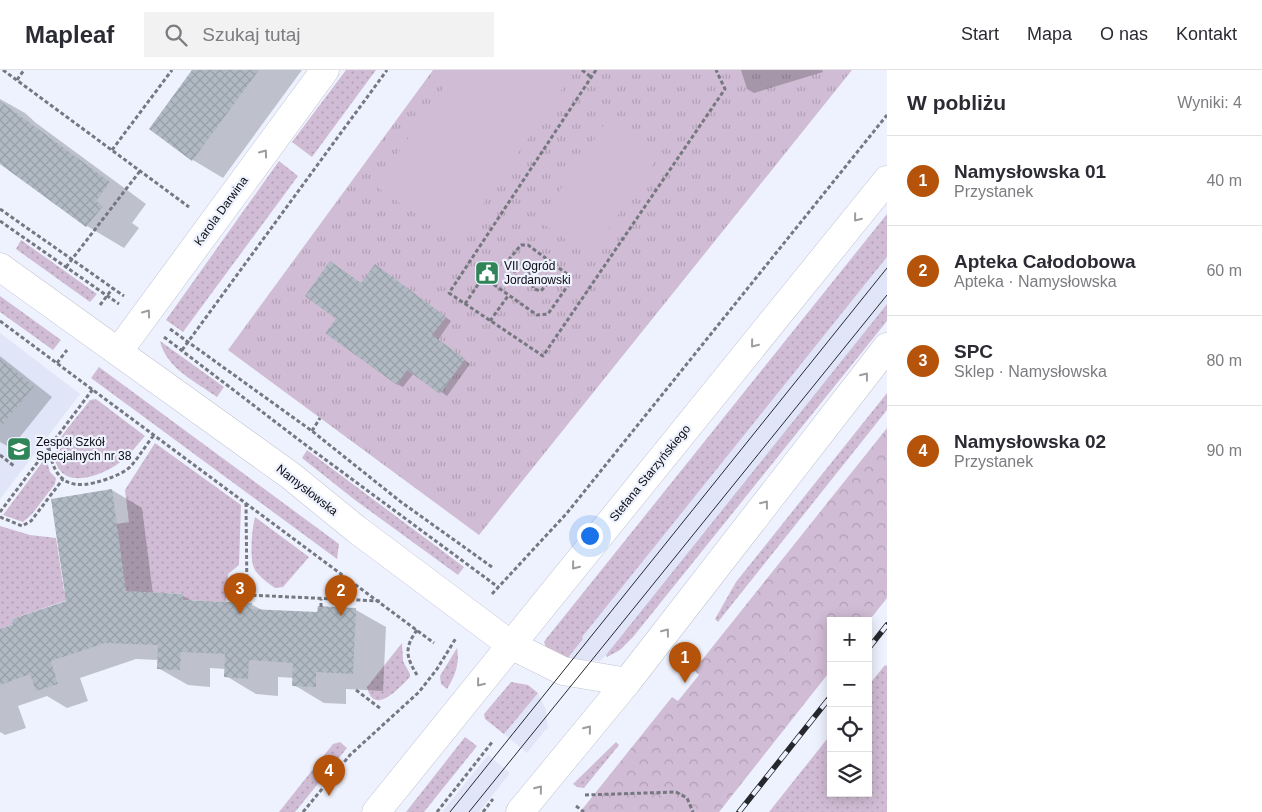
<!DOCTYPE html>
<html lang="pl">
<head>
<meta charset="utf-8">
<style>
  :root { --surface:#fff; --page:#f2f2f3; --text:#2b2b33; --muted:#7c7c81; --line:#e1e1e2; --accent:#b45309 }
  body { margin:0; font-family:Arial,sans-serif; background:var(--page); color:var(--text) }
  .controls { position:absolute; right:15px; bottom:15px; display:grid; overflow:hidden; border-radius:0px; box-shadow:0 2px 12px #0003 }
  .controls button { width:45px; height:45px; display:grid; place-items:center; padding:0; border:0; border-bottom:1px solid var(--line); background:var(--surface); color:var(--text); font:25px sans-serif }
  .you { position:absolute; left:589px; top:465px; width:18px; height:18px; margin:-12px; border:4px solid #fff; border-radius:50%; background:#1a73e8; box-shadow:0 0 0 8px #1a73e833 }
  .badge { display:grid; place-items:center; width:32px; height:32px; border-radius:50%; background:var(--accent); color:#fff; font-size:16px; font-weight:700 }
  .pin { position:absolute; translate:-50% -41px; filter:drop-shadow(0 1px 2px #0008) }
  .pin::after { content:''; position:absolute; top:26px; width:18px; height:15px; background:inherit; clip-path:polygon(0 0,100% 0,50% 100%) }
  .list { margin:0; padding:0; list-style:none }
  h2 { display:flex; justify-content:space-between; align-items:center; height:65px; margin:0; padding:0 20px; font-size:21px }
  h2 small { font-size:16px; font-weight:400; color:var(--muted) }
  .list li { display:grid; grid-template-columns:32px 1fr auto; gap:15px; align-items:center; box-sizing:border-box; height:90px; padding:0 20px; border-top:1px solid var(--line) }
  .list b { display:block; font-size:19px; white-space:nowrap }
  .list p { margin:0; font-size:16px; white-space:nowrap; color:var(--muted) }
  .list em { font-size:16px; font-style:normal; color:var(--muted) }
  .icon { flex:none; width:28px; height:28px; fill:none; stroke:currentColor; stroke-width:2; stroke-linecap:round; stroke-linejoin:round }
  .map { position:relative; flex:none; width:887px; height:742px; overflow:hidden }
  header { display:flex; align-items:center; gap:30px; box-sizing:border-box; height:70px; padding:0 25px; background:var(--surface); border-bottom:1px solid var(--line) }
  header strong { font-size:24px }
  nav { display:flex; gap:28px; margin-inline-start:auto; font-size:18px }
  .search { width:350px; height:45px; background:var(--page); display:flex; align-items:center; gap:12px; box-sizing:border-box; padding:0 18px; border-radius:0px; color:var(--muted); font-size:19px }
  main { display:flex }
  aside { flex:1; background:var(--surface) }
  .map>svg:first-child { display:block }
</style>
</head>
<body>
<header>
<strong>Mapleaf</strong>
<div class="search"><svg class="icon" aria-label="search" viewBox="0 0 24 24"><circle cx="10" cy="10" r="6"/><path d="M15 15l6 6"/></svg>Szukaj tutaj</div>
<nav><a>Start</a><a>Mapa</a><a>O nas</a><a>Kontakt</a></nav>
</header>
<main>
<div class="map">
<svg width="887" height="742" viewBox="0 0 887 742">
  <defs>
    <pattern id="grass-dots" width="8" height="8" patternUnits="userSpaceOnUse" patternTransform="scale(1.25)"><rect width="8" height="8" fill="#d0bcd4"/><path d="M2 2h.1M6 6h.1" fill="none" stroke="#b1a0b5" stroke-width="1.8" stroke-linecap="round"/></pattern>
    <pattern id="forest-crowns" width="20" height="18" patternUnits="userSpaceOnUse" patternTransform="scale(1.25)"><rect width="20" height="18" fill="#d0bcd4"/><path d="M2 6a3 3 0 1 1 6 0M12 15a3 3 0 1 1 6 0" fill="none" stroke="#b1a0b5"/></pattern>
    <pattern id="park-tufts" width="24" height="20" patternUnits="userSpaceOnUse" patternTransform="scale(1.25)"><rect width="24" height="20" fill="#d0bcd4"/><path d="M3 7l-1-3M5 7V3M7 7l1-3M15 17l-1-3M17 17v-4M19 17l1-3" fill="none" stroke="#b1a0b5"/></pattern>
    <pattern id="building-cross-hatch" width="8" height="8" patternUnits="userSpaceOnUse" patternTransform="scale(1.25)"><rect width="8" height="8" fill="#b1bac4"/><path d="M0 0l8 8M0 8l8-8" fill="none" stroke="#979fa7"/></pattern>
  </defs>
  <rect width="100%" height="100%" fill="#eef2fe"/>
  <g fill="#e0e6f8">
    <polygon points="887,187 887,234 606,585 600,591 567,589 583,569 581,567"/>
    <polygon points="0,263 80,324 0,429"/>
    <polygon points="538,623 546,640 548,660 546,659 527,683 504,664"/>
    <polygon points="488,685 510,703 479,742 442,742"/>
  </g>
  <g fill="url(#grass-dots)">
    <polygon points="346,0 376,0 312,87 292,72"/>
    <polygon points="279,91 298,106 183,262 166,250"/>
    <polygon points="887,144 887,187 582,567 583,569 567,589 546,577 544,572 546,569"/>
    <polygon points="21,170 97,224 90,232 16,179"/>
    <polygon points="0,226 61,270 53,280 0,242"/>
    <polygon points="887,234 887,251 633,567 620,580 607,587 606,585"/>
    <path d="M160,271l64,46 -7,10c-21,-15 -51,-29 -57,-56z"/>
    <polygon points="99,297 339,474 337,489 91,308"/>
    <polygon points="887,323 887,340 718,552 715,549 736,512"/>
    <path d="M96,329l49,37c-7,8 -13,16 -21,23 -14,13 -52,30 -65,10 -4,-6 -6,-15 -3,-23 3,-9 27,-36 34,-46z"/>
    <polygon points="155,373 241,435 239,495 228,504 226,532 183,530 183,524 115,521 116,454 129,452 125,420"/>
    <polygon points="307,380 464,497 458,505 355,430 302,388"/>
    <polygon points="46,387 50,402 56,408 55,414 32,444 23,452 3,445"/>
    <path d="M255,447l54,40 -26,30 -8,1c-8,-6 -20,-14 -22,-23 -3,-11 -1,-37 2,-48z"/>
    <polygon points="0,456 30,465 56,468 64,521 76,527 12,549 13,554 0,559"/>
    <path d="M402,573l1,18 7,13v3c-11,11 -36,40 -43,10z"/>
    <path d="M457,578c3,15 -2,28 -10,41l-6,-5 -1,-8z"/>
    <polygon points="885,595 887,596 887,742 769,742 831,664 831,723 868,723 868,616"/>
    <polygon points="511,612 528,615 538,623 504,664 485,649 484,644"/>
    <polygon points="465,667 477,676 424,742 406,742"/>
    <polygon points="340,672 347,678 295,742 279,742 333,674"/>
    <polygon points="616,672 619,675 584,718 577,717 573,714"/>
  </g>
  <polygon fill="url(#forest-crowns)" points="887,358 887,528 868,552 831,551 831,600 723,737 719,742 580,742 672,627 678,631 699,605 694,600"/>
  <polygon fill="url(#park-tufts)" points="433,0 852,0 479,465 228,280"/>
  <g fill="#d0bcd4">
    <polygon points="456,0 556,0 569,9 457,172 375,116"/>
    <polygon points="608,49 659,85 590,186 539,151"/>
  </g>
  <g fill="#0003">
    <polygon points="194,0 302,0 223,108 193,90 150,59"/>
    <polygon points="741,0 822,0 823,2 754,23 747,19"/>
    <polygon points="0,29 25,43 36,53 146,134 132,153 139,158 124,178 87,156 0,92"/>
    <polygon points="382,200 451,251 438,270 470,294 447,326 414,303 403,317 397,314 362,214"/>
    <polygon points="0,286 52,327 11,378 0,372"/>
    <polygon points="112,420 142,438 153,524 183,526 194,532 251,534 262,540 319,543 319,538 356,540 386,557 383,621 346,619 346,634 324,633 294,615 294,608 278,607 278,626 256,624 226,606 226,599 210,598 210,617 188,615 158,598 158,590 136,589 80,608 88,631 67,638 47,626 18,636 26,658 5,665 0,662 0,560 67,531"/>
  </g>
  <g fill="url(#building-cross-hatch)">
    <polygon points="192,0 259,0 192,91 149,59"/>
    <polygon points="0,31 110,112 96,131 103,136 86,157 0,94"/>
    <polygon points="330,191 361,213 375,194 446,247 432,265 465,289 440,324 407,300 397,315 325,263 336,249 305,226"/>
    <polygon points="0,289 34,316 0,358"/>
    <polygon points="112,419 126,521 183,524 183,530 252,533 251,539 317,542 318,536 356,538 353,604 316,602 316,617 292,616 293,593 249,590 248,609 224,607 225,584 181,582 180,600 157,599 158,575 105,573 51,591 58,614 36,621 30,604 0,615 0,559 13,554 12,549 66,531 51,429"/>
  </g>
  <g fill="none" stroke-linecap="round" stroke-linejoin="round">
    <defs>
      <g id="minor">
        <polyline points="0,197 291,406 356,459 511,575 563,601 627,612"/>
        <polyline points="118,282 325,0"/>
      </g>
      <g id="secondary">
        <polyline points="376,742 887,110"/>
        <polyline points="520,742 627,612 887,277"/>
      </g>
    </defs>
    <use href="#minor" stroke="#c2c5d1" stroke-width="29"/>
    <use href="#secondary" stroke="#c2c5d1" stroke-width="29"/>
    <g stroke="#767880" stroke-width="3" stroke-dasharray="4 2.5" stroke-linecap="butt">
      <polyline points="3,0 189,137"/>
      <polyline points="582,0 591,7"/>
      <polyline points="596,0 449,223 543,286 725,19 716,0"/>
      <polyline points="17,10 24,0"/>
      <polyline points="112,80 172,0"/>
      <polyline points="0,139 124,226"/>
      <polyline points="0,151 119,234"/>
      <polyline points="66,197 140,101"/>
      <polyline points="465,234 483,207 537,245 548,244 569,214 567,204 528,175 521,175 510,188 516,207 541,208 546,215 541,221 534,219 527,197 521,194 512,194"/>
      <polyline points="100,235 113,218"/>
      <polyline points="0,251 434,573"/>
      <polyline points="490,251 508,226"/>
      <polyline points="170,259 312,361 401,432 492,497"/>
      <polyline points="164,267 303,373 498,517"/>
      <polyline points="182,280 387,0"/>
      <polyline points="57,293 67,280"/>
      <polyline points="312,361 320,348"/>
      <path d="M49,377c5,38 24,44 58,32 8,-3 17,-6 24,-13 8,-9 15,-21 23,-31"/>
      <polyline points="0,385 14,396"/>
      <polyline points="246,433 247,525 380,531"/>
      <polyline points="0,442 93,319"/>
      <polyline points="0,447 22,456 31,451 63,409"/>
      <polyline points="492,524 567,443 887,45"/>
      <polyline points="321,537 321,529"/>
      <path d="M417,560c-13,18 -11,27 0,45"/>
      <polyline points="356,620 381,639"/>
      <polyline points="585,725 676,722 687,728 693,742"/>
      <polyline points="576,736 584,742"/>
      <polyline points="303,742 350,685 419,622 437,599 456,568"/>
      <polyline points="437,742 493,671"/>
      <polyline points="483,742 493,729"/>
    </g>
    <use href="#minor" stroke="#fff" stroke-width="28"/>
    <use href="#secondary" stroke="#fff" stroke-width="28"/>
    <g stroke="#27282d" stroke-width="1">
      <polyline points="450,742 887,198"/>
      <polyline points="469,742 887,225"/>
    </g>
    <defs>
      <g id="rail">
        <polyline points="868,579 887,555"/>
        <polyline points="739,742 831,626"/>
      </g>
    </defs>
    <use href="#rail" stroke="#27282d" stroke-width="5.5"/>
    <use href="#rail" stroke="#eef2fe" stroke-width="4" stroke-dasharray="11" stroke-linecap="butt"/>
  </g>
  <defs><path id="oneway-chevron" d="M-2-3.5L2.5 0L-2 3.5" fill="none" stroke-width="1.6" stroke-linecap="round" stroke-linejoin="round" transform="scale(1.25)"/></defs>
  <g stroke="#9d9d9f">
    <use href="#oneway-chevron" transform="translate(264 83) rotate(-54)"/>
    <use href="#oneway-chevron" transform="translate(857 148) rotate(129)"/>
    <use href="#oneway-chevron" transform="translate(147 243) rotate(-54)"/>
    <use href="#oneway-chevron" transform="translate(754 274) rotate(129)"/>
    <use href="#oneway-chevron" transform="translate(865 306) rotate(-52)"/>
    <use href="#oneway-chevron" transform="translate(765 434) rotate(-52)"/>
    <use href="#oneway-chevron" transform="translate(575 496) rotate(129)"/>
    <use href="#oneway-chevron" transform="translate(666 562) rotate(-52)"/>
    <use href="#oneway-chevron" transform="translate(480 613) rotate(129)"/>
    <use href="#oneway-chevron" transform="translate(588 659) rotate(-51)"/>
    <use href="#oneway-chevron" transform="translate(539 719) rotate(-51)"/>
  </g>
  <defs>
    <symbol id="civic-square" viewBox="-11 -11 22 22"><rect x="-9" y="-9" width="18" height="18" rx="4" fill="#308558" stroke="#eef2fe"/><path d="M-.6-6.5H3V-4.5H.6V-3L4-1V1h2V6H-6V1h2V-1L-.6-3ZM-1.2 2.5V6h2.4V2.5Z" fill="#fff"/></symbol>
    <symbol id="school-square" viewBox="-11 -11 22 22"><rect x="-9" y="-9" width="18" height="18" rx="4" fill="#308558" stroke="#eef2fe"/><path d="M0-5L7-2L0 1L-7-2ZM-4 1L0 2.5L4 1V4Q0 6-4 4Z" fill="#fff"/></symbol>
  </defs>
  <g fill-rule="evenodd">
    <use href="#civic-square" x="473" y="189" width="28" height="28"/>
    <use href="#school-square" x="5" y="365" width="28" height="28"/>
  </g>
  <g text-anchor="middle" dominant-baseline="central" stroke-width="4.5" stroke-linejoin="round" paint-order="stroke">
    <g font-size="12" fill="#0a0b0f" stroke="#eef2fe">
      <text transform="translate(221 141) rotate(-54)">Karola Darwina</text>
      <text transform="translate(650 403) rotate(-51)">Stefana Starzyńskiego</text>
      <text transform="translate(307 420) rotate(38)">Namysłowska</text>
    </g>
    <g font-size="12" fill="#0a0b0f" stroke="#eef2fe" text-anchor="start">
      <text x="504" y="196">VII Ogród<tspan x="504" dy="14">Jordanowski</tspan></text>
      <text x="36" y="372">Zespół Szkół<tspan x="36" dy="14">Specjalnych nr 38</tspan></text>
    </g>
  </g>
</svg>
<div class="controls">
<button>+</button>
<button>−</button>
<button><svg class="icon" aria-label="locate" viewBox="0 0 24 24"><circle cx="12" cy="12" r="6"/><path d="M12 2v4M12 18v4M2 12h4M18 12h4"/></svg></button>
<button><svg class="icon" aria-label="layers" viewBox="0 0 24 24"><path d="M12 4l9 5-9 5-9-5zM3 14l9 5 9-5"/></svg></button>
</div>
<div class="you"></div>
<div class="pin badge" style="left:685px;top:613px">1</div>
<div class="pin badge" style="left:341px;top:546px">2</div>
<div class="pin badge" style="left:240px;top:544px">3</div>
<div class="pin badge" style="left:329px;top:726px">4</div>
</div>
<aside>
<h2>W pobliżu<small>Wyniki: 4</small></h2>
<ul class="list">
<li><span class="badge">1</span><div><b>Namysłowska 01</b><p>Przystanek</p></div><em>40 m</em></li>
<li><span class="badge">2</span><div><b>Apteka Całodobowa</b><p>Apteka · Namysłowska</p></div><em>60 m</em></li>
<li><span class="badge">3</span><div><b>SPC</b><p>Sklep · Namysłowska</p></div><em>80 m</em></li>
<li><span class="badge">4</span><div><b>Namysłowska 02</b><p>Przystanek</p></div><em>90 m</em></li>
</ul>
</aside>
</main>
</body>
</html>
